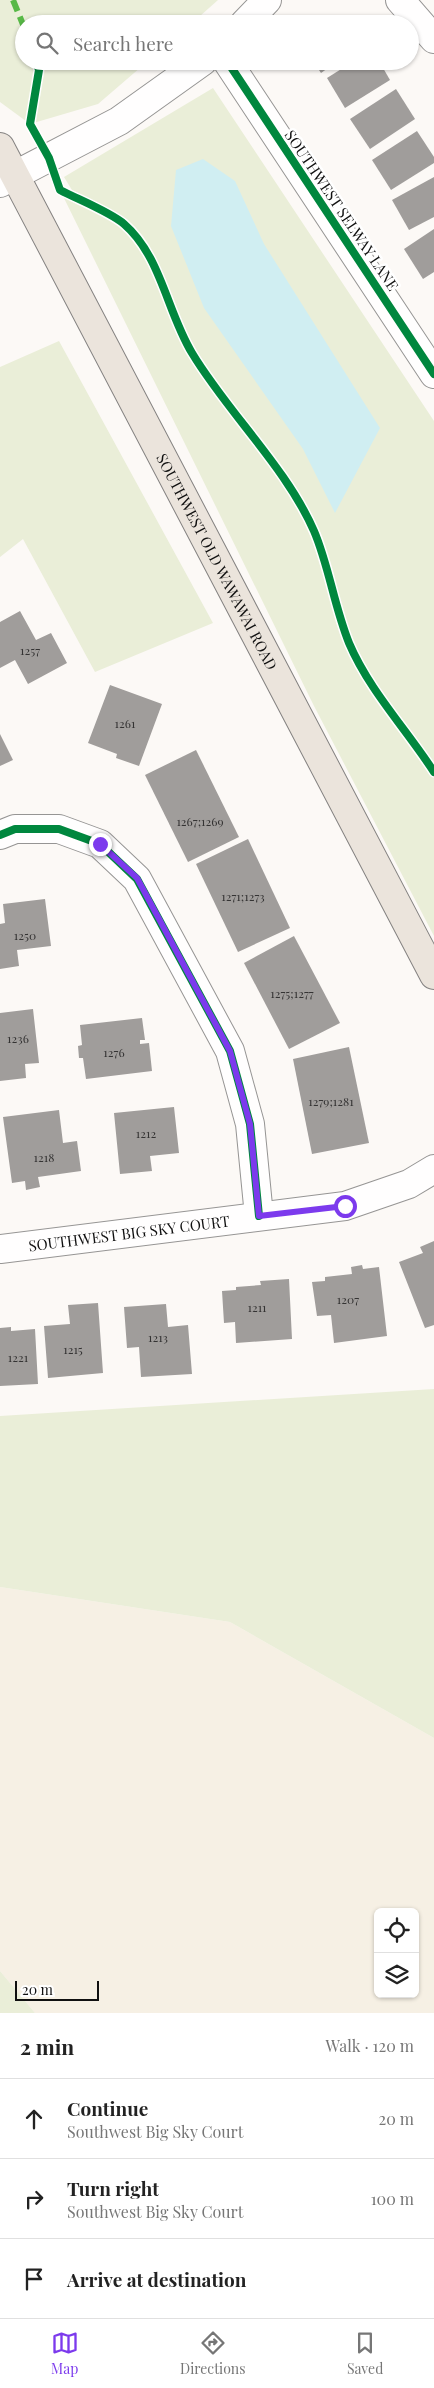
<!DOCTYPE html>
<html lang="en">
<head>
<meta charset="utf-8">
<style>
  :root { --surface:#fff; --page:#f2f2f2; --text:#222; --muted:#767676; --line:#e0e0e0; --accent:#7c3aed }
  body { margin:0; font-family:"Playfair Display",serif; background:var(--page); color:var(--text) }
  .controls { position:absolute; right:15px; bottom:15px; display:grid; overflow:hidden; border-radius:8px; box-shadow:0 1px 4px #0004 }
  .controls button { width:45px; height:45px; display:grid; place-items:center; padding:0; border:0; border-bottom:1px solid var(--line); background:var(--surface); color:var(--text); font:25px sans-serif }
  .scale { position:absolute; left:15px; bottom:12px; width:84px; box-sizing:border-box; padding-left:5px; border:2px solid #101010; border-top:0; font-size:14px; line-height:18px; white-space:nowrap; color:#101010; -webkit-text-stroke:4px #fff; paint-order:stroke }
  .stop { position:absolute; width:15px; height:15px; margin:-11px; border:4px solid #7c3aed; border-radius:50%; background:#fff }
  .stop.end { background:#7c3aed; border-color:#fff; box-shadow:0 1px 5px #0008 }
  .list { margin:0; padding:0; list-style:none }
  h2 { display:flex; justify-content:space-between; align-items:center; height:65px; margin:0; padding:0 20px; font-size:21px }
  h2 small { font-size:16px; font-weight:400; color:var(--muted) }
  .list li { display:grid; grid-template-columns:32px 1fr auto; gap:15px; align-items:center; box-sizing:border-box; height:80px; padding:0 20px; border-top:1px solid var(--line) }
  .list b { display:block; font-size:19px; white-space:nowrap }
  .list p { margin:0; font-size:16px; white-space:nowrap; color:var(--muted) }
  .list em { font-size:16px; font-style:normal; color:var(--muted) }
  .icon { flex:none; width:28px; height:28px; fill:none; stroke:currentColor; stroke-width:2; stroke-linecap:round; stroke-linejoin:round }
  .map { position:relative; flex:none; width:434px; height:2013px; overflow:hidden }
  .search { position:absolute; background:var(--surface); box-shadow:0 1px 4px #0004; left:15px; right:15px; top:15px; height:55px; display:flex; align-items:center; gap:12px; box-sizing:border-box; padding:0 18px; border-radius:28px; color:var(--muted); font-size:19px }
  .sheet { height:305px; background:var(--surface) }
  nav { display:flex; justify-content:space-around; align-items:center; box-sizing:border-box; height:70px; border-top:1px solid var(--line); background:var(--surface); font-size:14px; color:var(--muted) }
  nav a { display:grid; justify-items:center; gap:2px }
  nav .on { color:var(--accent) }
  .map>svg:first-child { display:block }
</style>
</head>
<body>
<div class="map">
<svg width="434" height="2013" viewBox="0 0 434 2013">
  <rect width="100%" height="100%" fill="#fcf9f6"/>
  <path fill="#f6f0e4" fill-rule="evenodd" d="M0,1587l230,35 204,116v275h-399l-35,-42zM378,1912h37v82h-37z"/>
  <g fill="#eaeed8">
    <polygon points="0,0 218,0 191,24 24,24 24,61 148,61 98,104 30,124 0,102"/>
    <polygon points="213,88 434,421 434,936 314,706 60,190 78,200 64,177"/>
    <polygon points="59,341 213,623 95,672 23,539 0,557 0,367"/>
    <polygon points="434,1389 434,1738 230,1622 0,1587 0,1416"/>
    <polygon points="0,1971 35,2013 0,2013"/>
  </g>
  <polygon fill="#d0eef2" points="203,159 235,181 264,244 380,428 335,513 303,449 204,308 171,226 176,170"/>
  <g fill="#a09d9b">
    <polygon points="341,15 348,24 328,24"/>
    <polygon points="313,61 338,61 321,73"/>
    <polygon points="354,61 379,61 390,80 345,108 327,78"/>
    <polygon points="396,89 415,119 370,149 350,119"/>
    <polygon points="417,131 434,157 434,163 391,190 372,160"/>
    <polygon points="434,177 434,217 409,230 392,200"/>
    <polygon points="434,229 434,272 423,279 404,249"/>
    <polygon points="20,611 36,640 51,633 67,663 28,684 15,660 0,668 0,622"/>
    <polygon points="110,685 162,704 139,766 116,758 117,754 88,743"/>
    <polygon points="0,734 13,760 0,766"/>
    <polygon points="196,750 239,837 188,862 145,775"/>
    <polygon points="248,839 290,928 238,952 196,864"/>
    <polygon points="45,899 51,946 17,950 19,966 0,969 0,924 5,923 3,904"/>
    <polygon points="294,936 340,1023 289,1049 244,963"/>
    <polygon points="33,1009 39,1063 25,1064 26,1078 0,1081 0,1013"/>
    <polygon points="142,1018 145,1040 140,1040 140,1044 149,1043 152,1071 86,1079 83,1058 79,1058 78,1046 82,1045 80,1025"/>
    <polygon points="349,1047 369,1143 312,1154 293,1059"/>
    <polygon points="174,1107 179,1153 150,1156 152,1171 120,1174 114,1113"/>
    <polygon points="59,1110 63,1143 77,1141 81,1171 38,1177 40,1187 26,1190 25,1181 12,1183 3,1117"/>
    <polygon points="434,1241 434,1325 425,1328 399,1262 423,1253 420,1247"/>
    <polygon points="362,1265 363,1269 379,1267 387,1336 334,1343 331,1315 317,1316 312,1282 325,1281 325,1277 352,1274 351,1267"/>
    <polygon points="289,1279 292,1339 236,1343 235,1322 224,1323 222,1291 236,1290 236,1287 261,1285 260,1281"/>
    <polygon points="98,1303 103,1373 48,1378 44,1326 70,1324 68,1305"/>
    <polygon points="166,1304 168,1327 188,1325 192,1374 141,1377 139,1347 127,1348 124,1307"/>
    <polygon points="11,1327 11,1331 35,1329 38,1384 0,1386 0,1328"/>
  </g>
  <g fill="none" stroke-linecap="round" stroke-linejoin="round">
    <defs>
      <g id="minor">
        <polyline points="400,0 434,39"/>
        <polyline points="244,24 267,0"/>
        <polyline points="227,61 434,374"/>
        <polyline points="0,183 119,121 203,61"/>
        <polyline points="0,835 15,829 59,829 100,844 137,879 230,1051 250,1124 259,1216"/>
        <path id="s1" d="M0,1249l345,-43 64,-22 25,-15"/>
      </g>
      <g id="major">
        <path id="s2" d="M0,147l434,828"/>
      </g>
    </defs>
    <use href="#minor" stroke="#969594" stroke-width="30"/>
    <use href="#major" stroke="#848281" stroke-width="30"/>
    <use href="#minor" stroke="#fffefe" stroke-width="28"/>
    <use href="#major" stroke="#ebe4dc" stroke-width="28"/>
    <polyline stroke="#58b947" stroke-width="6" stroke-dasharray="12 6" stroke-linecap="butt" points="13,0 24,27"/>
    <defs>
      <g id="cycleway">
        <path d="M36,61l3,9 -9,54 19,34 11,32c17,9 50,22 64,34 37,32 43,88 68,129 36,60 94,114 122,178 15,35 20,75 35,112 20,47 57,86 85,129"/>
        <polyline points="227,61 434,374"/>
        <polyline points="0,835 15,829 59,829 100,844 137,879 230,1051 250,1124 259,1216"/>
      </g>
    </defs>
    <use href="#cycleway" stroke="#fff" stroke-width="11"/>
    <use href="#cycleway" stroke="#00873e" stroke-width="8"/>
  </g>
  <g fill="none" stroke-linecap="round" stroke-linejoin="round">
    <polyline stroke="#7c3aed" stroke-width="6" points="100,844 137,878 230,1051 250,1124 259,1216 345,1206"/>
  </g>
  <g text-anchor="middle" dominant-baseline="central" stroke-width="5" stroke-linejoin="round" paint-order="stroke">
    <g font-size="12" fill="#343333">
      <text x="30" y="650">1257</text>
      <text x="125" y="723">1261</text>
      <text x="200" y="821">1267;1269</text>
      <text x="243" y="896">1271;1273</text>
      <text x="25" y="935">1250</text>
      <text x="292" y="993">1275;1277</text>
      <text x="18" y="1038">1236</text>
      <text x="114" y="1052">1276</text>
      <text x="331" y="1101">1279;1281</text>
      <text x="146" y="1133">1212</text>
      <text x="44" y="1157">1218</text>
      <text x="348" y="1299">1207</text>
      <text x="257" y="1307">1211</text>
      <text x="158" y="1337">1213</text>
      <text x="73" y="1349">1215</text>
      <text x="18" y="1357">1221</text>
    </g>
    <g font-size="15" fill="#101010" stroke="#fff">
      <text transform="translate(342 210) rotate(56)">SOUTHWEST SELWAY LANE</text>
      <text stroke="none"><textPath href="#s2" startOffset="468">SOUTHWEST OLD WAWAWAI ROAD</textPath></text>
      <text stroke="none"><textPath href="#s1" startOffset="130">SOUTHWEST BIG SKY COURT</textPath></text>
    </g>
  </g>
</svg>
<div class="controls">
<button><svg class="icon" aria-label="locate" viewBox="0 0 24 24"><circle cx="12" cy="12" r="6"/><path d="M12 2v4M12 18v4M2 12h4M18 12h4"/></svg></button>
<button><svg class="icon" aria-label="layers" viewBox="0 0 24 24"><path d="M12 4l9 5-9 5-9-5zM3 14l9 5 9-5"/></svg></button>
</div>
<div class="scale">20 m</div>
<div class="stop" style="left:345px;top:1206px"></div>
<div class="stop end" style="left:100px;top:844px"></div>
<div class="search"><svg class="icon" aria-label="search" viewBox="0 0 24 24"><circle cx="10" cy="10" r="6"/><path d="M15 15l6 6"/></svg>Search here</div>
</div>
<section class="sheet">
<h2>2 min<small>Walk · 120 m</small></h2>
<ul class="list">
<li><svg class="icon" aria-label="ahead" viewBox="0 0 24 24"><path d="M12 20V5M6 11l6-6 6 6"/></svg><div><b>Continue</b><p>Southwest Big Sky Court</p></div><em>20 m</em></li>
<li><svg class="icon" aria-label="right" viewBox="0 0 24 24"><path d="M7 20v-9h11M14 6l5 5-5 5"/></svg><div><b>Turn right</b><p>Southwest Big Sky Court</p></div><em>100 m</em></li>
<li><svg class="icon" aria-label="arrive" viewBox="0 0 24 24"><path d="M6 21V4h12l-3 4 3 4H6"/></svg><div><b>Arrive at destination</b></div></li>
</ul>
</section>
<nav>
<a class="on"><svg class="icon" aria-label="map" viewBox="0 0 24 24"><path d="M3 6l6-2 6 2 6-2v14l-6 2-6-2-6 2zM9 4v14M15 6v14"/></svg>Map</a>
<a><svg class="icon" aria-label="directions" viewBox="0 0 24 24"><path d="M12 3l9 9-9 9-9-9zM9 14v-3h6M13 9l2 2-2 2"/></svg>Directions</a>
<a><svg class="icon" aria-label="saved" viewBox="0 0 24 24"><path d="M7 4h10v16l-5-4-5 4z"/></svg>Saved</a>
</nav>
</body>
</html>
